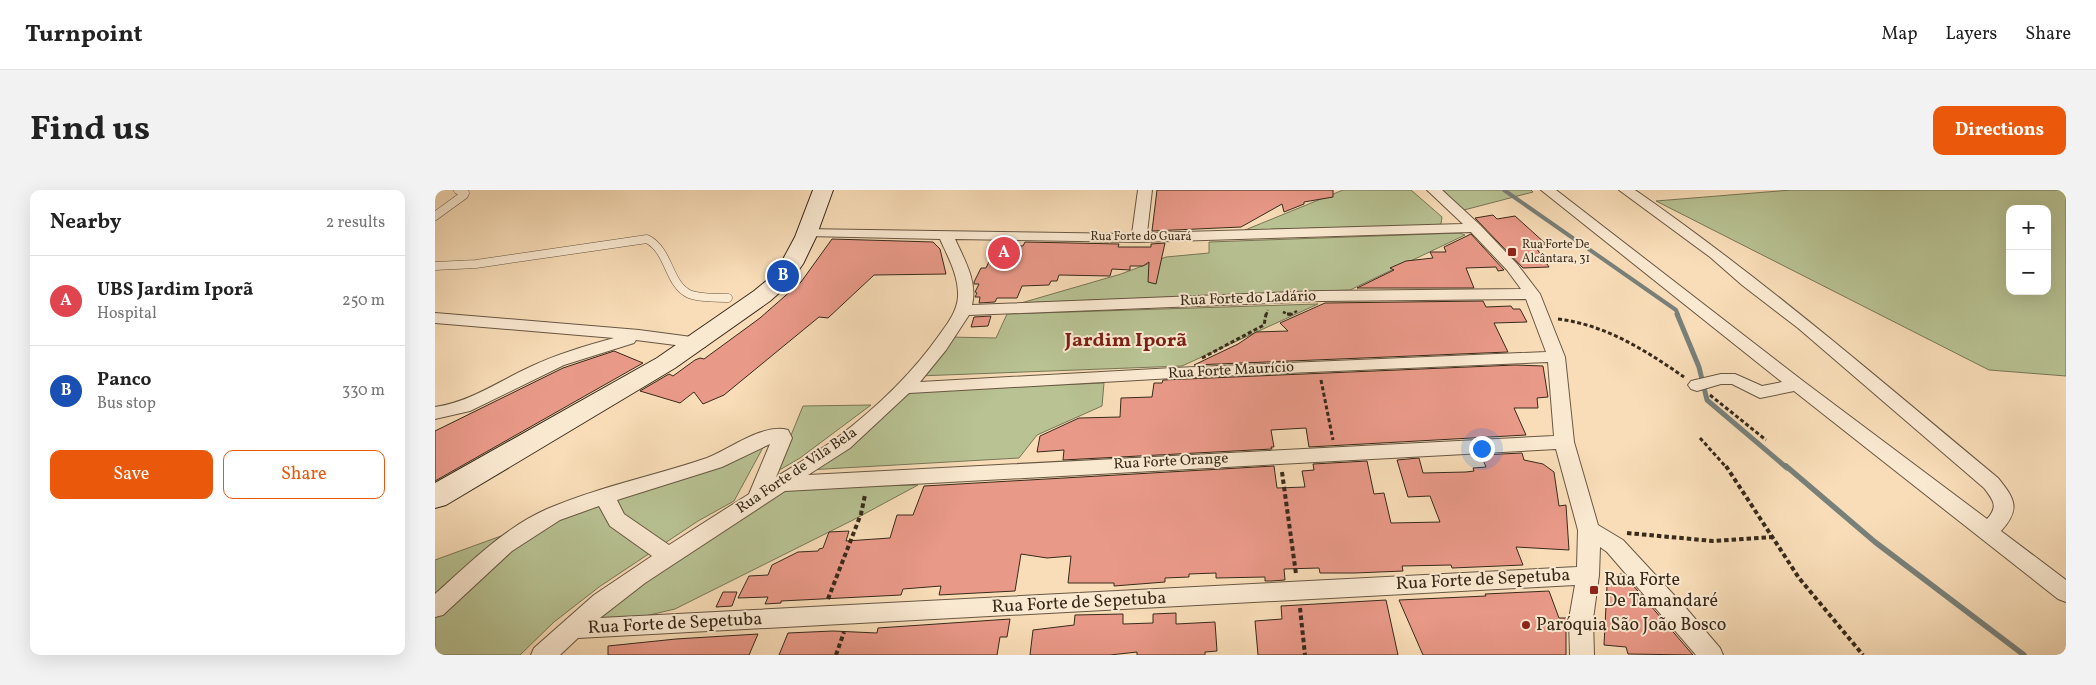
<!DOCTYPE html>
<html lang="en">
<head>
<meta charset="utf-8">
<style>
  :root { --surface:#fff; --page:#f2f2f2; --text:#222; --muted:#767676; --line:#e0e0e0; --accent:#ea580c }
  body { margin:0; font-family:Vollkorn,serif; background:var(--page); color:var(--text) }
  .controls { position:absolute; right:15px; top:15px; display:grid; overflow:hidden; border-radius:10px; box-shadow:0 5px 20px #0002 }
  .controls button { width:45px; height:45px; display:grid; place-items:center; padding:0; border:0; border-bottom:1px solid var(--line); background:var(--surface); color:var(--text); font:25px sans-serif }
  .you { position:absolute; left:1046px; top:258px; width:18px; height:18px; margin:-12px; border:4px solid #fff; border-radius:50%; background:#1a73e8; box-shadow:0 0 0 8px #1a73e833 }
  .badge { display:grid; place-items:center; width:32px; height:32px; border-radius:50%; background:var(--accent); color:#fff; font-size:16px; font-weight:700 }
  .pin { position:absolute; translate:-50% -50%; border:2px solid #fff; box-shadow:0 1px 5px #0006 }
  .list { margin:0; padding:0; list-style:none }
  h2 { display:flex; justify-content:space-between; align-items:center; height:65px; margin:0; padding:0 20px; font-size:21px }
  h2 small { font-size:16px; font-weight:400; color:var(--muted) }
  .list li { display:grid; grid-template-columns:32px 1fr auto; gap:15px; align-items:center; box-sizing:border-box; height:90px; padding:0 20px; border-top:1px solid var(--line) }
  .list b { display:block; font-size:19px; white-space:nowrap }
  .list p { margin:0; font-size:16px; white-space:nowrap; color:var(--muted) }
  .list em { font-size:16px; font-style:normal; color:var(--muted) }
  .actions { display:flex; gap:10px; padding:15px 20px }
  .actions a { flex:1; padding:11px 0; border:1px solid var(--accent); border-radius:10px; text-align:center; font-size:18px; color:var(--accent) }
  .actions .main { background:var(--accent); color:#fff }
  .map { position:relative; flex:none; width:1631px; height:465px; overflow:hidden; border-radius:10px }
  header { display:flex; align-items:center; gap:30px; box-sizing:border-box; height:70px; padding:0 25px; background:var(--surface); border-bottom:1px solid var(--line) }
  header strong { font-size:24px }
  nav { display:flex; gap:28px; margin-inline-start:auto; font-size:18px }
  .intro { display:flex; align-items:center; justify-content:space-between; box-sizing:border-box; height:120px; padding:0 30px }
  h1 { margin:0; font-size:35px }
  .button { padding:12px 22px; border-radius:10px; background:var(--accent); color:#fff; font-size:18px; font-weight:700 }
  main { display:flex; gap:30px; padding:0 30px }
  aside { flex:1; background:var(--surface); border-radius:10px; box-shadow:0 5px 20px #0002 }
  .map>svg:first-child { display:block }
</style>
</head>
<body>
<header>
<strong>Turnpoint</strong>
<nav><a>Map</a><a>Layers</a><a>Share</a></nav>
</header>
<div class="intro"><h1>Find us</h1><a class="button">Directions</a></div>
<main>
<aside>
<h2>Nearby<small>2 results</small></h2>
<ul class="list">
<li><span class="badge" style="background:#e0444e">A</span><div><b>UBS Jardim Iporã</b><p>Hospital</p></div><em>250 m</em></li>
<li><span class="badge" style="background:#1a4fb4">B</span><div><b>Panco</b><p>Bus stop</p></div><em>330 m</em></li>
</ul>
<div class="actions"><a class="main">Save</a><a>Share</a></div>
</aside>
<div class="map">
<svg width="1631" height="465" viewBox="0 0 1631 465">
  <rect width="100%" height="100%" fill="#f8ddb8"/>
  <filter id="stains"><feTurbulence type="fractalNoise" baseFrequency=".004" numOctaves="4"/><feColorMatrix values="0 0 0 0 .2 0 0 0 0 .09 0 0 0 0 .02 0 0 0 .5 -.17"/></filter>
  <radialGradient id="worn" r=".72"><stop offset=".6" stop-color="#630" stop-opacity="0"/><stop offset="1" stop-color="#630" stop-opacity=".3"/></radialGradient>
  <g fill="#b8c293" stroke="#787656" fill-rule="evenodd">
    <polygon points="908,0 976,0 1007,27 1006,34 1001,35 810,40"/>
    <polygon points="1006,0 1096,0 1098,2 1029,20"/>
    <path d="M1356,0h275v186l-77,-6 -333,-169zM1575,19h37v82h-37z"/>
    <polygon points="1025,43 1030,45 915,100 586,113 686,84 731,67 774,63 774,52"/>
    <polygon points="883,114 747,176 483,186 515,147 561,148 572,124"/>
    <polygon points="669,193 667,216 602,245 584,268 372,280 471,201"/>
    <polygon points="436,215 365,268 341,282 368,216"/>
    <polygon points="331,252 299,311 263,331 164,397 119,432 85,465 0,465 0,425 74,357 111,334"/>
    <polygon points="483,295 418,330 240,419 206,427 166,429 168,418 346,298"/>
    <polygon points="66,346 0,405 0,370"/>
  </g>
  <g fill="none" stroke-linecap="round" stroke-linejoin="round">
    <polyline stroke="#78807a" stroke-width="4" points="1069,0 1241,120 1243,125"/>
    <polyline stroke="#78807a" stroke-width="5" points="1242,124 1264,177 1272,210 1352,278"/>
    <polyline stroke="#78807a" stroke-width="5.5" points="1351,276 1440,352 1589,465"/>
  </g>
  <g fill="#e99988" stroke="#382a1a">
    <polygon points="722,0 898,0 898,7 869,12 869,14 849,22 847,14 806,37 717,41"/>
    <polygon points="1058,25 1062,29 1080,26 1111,54 1100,56 1114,77 1088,78 1040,28"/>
    <polygon points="1036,44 1069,80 1063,81 1061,77 1031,78 1039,98 922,98 959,80 955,78 971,71 998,68 995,62 1011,62 1009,57"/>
    <polygon points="397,49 498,52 505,59 511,84 439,85 393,128 384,127 289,205 268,214 259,202 245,213 205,201 234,184 238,186 260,170 265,168 269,169 325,128 366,92"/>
    <polygon points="590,52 684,54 683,57 716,57 716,54 730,53 721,94 713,92 714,72 708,76 695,76 695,80 677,79 675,86 624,85 622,91 616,91 614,95 587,96 582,108 562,108 560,112 544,113 545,107 540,107 542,103 540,102 544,94 539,94 539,92 546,78 551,78 562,55 588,56"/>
    <polygon points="1048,111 1051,117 1076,116 1078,119 1085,119 1092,132 1059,133 1073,162 759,175 803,154 821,142 853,141 845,133 890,113"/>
    <polygon points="556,126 553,136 536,137 539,127"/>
    <polygon points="179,161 208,173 0,291 0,241 128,178"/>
    <polygon points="1080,175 1108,176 1113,207 1102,208 1103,218 1079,218 1091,245 874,257 871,238 836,240 839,257 836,257 837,259 628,270 629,260 602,262 605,246 644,228 685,227 686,208 717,207 719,193 727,193 728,190"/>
    <polygon points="1087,263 1089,270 1108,274 1119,282 1124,316 1131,315 1134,360 1081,357 1088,375 1017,378 1016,375 967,376 968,381 920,383 885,383 884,378 849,379 850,390 836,391 830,391 830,387 781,388 781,383 754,384 754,387 730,388 730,392 679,396 679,393 633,393 636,366 612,368 586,364 580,401 504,405 506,396 468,399 466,405 346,411 346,413 330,414 333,407 303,408 314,386 333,385 337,375 363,362 383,361 384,359 388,358 394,342 414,341 411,351 455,348 462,325 478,325 489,296 839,276 842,298 870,297 867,281 879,280 878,274 932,271 939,304 949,303 956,333 1005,332 995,306 973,307 962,270 984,268 988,283 1031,282 1039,281 1038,278 1051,277 1046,265"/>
    <polygon points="1186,384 1190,386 1258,465 1193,464 1191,457 1169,455 1172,396 1176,386"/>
    <polygon points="1114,401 1124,428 1131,428 1131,465 988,465 964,410 1051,406 1050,404"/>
    <polygon points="288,402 302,402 297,416 281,417"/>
    <polygon points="951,410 963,465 823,465 820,431 847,429 846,416"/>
    <polygon points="741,423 741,434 780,432 782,461 770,462 770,465 702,465 702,462 675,465 595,465 598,440 639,435 640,425 688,424 688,434 718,433 718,424"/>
    <polygon points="575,429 572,447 565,447 562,465 344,465 353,443 398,441 442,443 443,438"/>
    <polygon points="323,444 314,465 173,465 173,456 241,449"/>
  </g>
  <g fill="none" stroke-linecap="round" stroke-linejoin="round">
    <defs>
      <g id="service">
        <polyline points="0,26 29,5 30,3 23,0"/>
        <path d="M0,76l41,-2 171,-25c23,12 21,45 42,55 11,5 27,3 39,4"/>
      </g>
      <g id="minor">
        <path d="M703,0h14l-5,43 316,-9 -36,-34h15l38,35 37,39 23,30 25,63 9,85 24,83 25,15 63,68 34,40 3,7h-27l-89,-103 -7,-5 -1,28 -6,44 1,36h-24l-1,-36 6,-34 -997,53 -18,17h-29l3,-7 60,-53 58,-39 -42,-30 -11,-20 -39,14 -48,31 -69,64 -8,2v-23c35,-31 69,-66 112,-85 51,-22 107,-33 160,-51 23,-9 56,-35 81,-28l4,8 -16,39c21,-13 42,-25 62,-40 38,-29 74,-63 102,-103 8,-11 17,-23 18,-37 1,-21 -10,-40 -18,-58l-133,-3 -5,-1 -2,-3 2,-3 330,5zM1036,42l36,38 14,19 -200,2 -349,14c6,-23 -8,-46 -17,-66l184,3zM1091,109l20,53 -373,16 -253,14 26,-32 23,-35 352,-14zM1113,172l6,74 -746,39 42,-27 59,-55 264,-15zM335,254l-21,50 -80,51 -45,-31 -7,-14 105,-33zM1121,259l22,81 -1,37 -977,51 45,-35 140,-92z"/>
        <path d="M1106,0h15l247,191 184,138c12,-13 6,-19 -3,-31l-186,-160 -56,-43 -32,-28 -91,-67h16c127,88 244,189 363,288 17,21 23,31 3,53l65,49v22l-8,-3 -264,-208 -34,7 -28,-14h-11l-24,7 -6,-2 -3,-4 3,-4 30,-7h14l27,12 20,-4z"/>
        <path d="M0,123l204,17 60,8 6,1 2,4 -2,4 -6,1 -63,-8 -2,3 -70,22 -94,46 -35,8v-12c35,-5 64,-26 95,-40 27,-13 55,-21 84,-29l-179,-15z"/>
      </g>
      <polygon id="secondary" points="378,0 398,0 381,47 368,74 352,96 335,111 240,178 11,315 0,318 0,293 222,168 319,101 336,87 346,73 360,47"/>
    </defs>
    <use href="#service" stroke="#685742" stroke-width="9"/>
    <use href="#minor" stroke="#685742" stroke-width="2"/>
    <use href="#secondary" stroke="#382a1a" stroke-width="2"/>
    <g stroke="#382a1a" stroke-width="2.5" stroke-dasharray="3 2" stroke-linecap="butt">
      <polyline points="848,122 855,125"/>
      <polyline points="831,125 833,120"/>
      <polyline points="855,125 862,121"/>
    </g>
    <g stroke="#382a1a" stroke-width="3" stroke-dasharray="4 2.5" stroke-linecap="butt">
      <polyline points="852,124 857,124"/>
      <path d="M1123,129c48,6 87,31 126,58"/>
      <polyline points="767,168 829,135 831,124"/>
      <polyline points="886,190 898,250"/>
      <polyline points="1275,205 1331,250"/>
      <polyline points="1265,248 1292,278"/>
    </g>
    <g stroke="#382a1a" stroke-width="4" stroke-dasharray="4.5 3" stroke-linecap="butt">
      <polyline points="1291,276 1364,388 1428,465"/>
      <polyline points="847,282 861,384"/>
      <polyline points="1192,343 1278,351 1338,347"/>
      <polyline points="393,409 426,324 430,305"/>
      <polyline points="865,418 870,465"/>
      <polyline points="401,465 409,442"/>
    </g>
    <use href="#service" stroke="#fae9d1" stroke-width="8"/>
    <use href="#minor" fill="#fae9d1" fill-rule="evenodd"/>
    <use href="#secondary" fill="#fae9d1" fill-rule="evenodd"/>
  </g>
  <g fill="#8f2418" stroke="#fae9d1" stroke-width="2">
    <rect x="1072" y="57" width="10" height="10" rx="2.5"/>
    <rect x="1154" y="395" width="10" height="10" rx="2.5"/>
    <circle cx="1091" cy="435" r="5"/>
  </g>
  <g text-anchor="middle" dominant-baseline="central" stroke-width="4" stroke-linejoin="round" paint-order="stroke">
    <g font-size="12" fill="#382a1a" stroke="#fae9d1">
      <text x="706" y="47">Rua Forte do Guará</text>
    </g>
    <g font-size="12" fill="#382a1a" stroke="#fae9d1" text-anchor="start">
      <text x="1087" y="55">Rua Forte De<tspan x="1087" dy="14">Alcântara, 31</tspan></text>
    </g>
    <g font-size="15" fill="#382a1a" stroke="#fae9d1">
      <text transform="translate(813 109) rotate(-2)">Rua Forte do Ladário</text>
      <text transform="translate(796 181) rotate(-3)">Rua Forte Maurício</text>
      <text transform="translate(736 272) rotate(-3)">Rua Forte Orange</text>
      <text transform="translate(362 281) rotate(-34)">Rua Forte de Vila Bela</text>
    </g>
    <g font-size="18" fill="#382a1a" stroke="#fae9d1">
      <text transform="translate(1048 390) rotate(-3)">Rua Forte de Sepetuba</text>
      <text transform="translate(644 413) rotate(-3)">Rua Forte de Sepetuba</text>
      <text transform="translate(240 434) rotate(-3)">Rua Forte de Sepetuba</text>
    </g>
    <g font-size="18" fill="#382a1a" stroke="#fae9d1" text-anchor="start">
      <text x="1169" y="390">Rua Forte<tspan x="1169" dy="21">De Tamandaré</tspan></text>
      <text x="1101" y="435">Paróquia São João Bosco</text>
    </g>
    <g font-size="20" font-weight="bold" fill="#7a1f14" stroke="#fae9d1">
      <text x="691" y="151">Jardim Iporã</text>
    </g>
  </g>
  <rect width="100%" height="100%" filter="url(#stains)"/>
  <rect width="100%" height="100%" fill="url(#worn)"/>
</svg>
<div class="controls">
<button>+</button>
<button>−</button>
</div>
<div class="you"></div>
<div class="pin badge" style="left:569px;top:63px;background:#e0444e">A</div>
<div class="pin badge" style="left:348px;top:86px;background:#1a4fb4">B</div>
</div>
</main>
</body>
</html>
